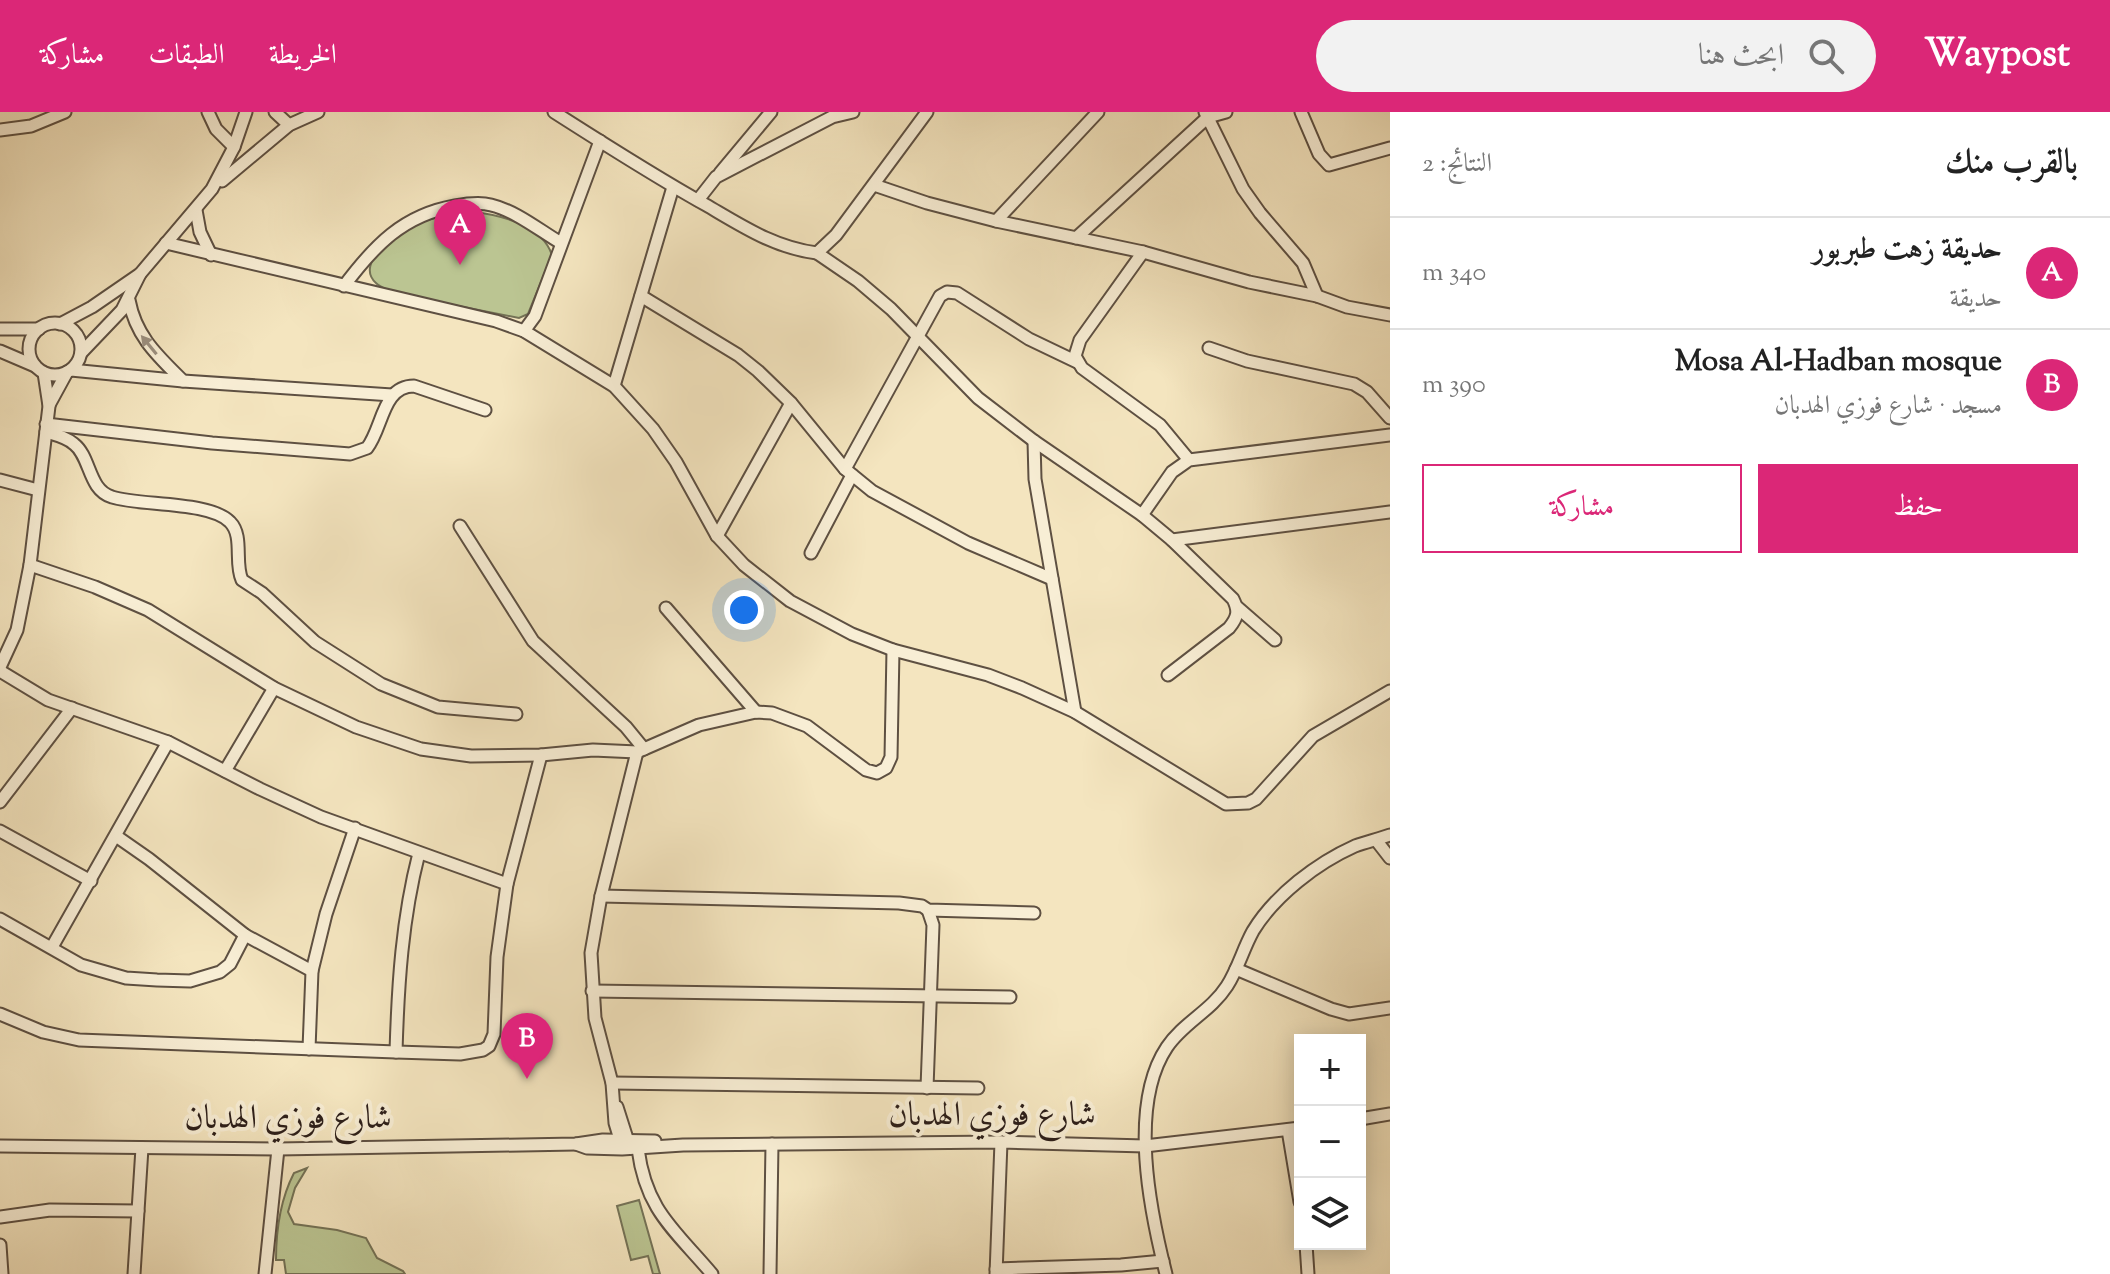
<!DOCTYPE html>
<html lang="ar">
<head>
<meta charset="utf-8">
<style>
  :root { --surface:#fff; --page:#f2f2f2; --text:#222; --muted:#767676; --line:#e0e0e0; --accent:#db2777 }
  body { margin:0; font-family:"Sorts Mill Goudy",Amiri,serif; background:var(--page); color:var(--text); direction:rtl }
  .controls { position:absolute; right:24px; bottom:24px; display:grid; overflow:hidden; border-radius:0px; box-shadow:0 4px 20px #0003 }
  .controls button { width:72px; height:72px; display:grid; place-items:center; padding:0; border:0; border-bottom:2px solid var(--line); background:var(--surface); color:var(--text); font:40px sans-serif }
  .you { position:absolute; left:744px; top:498px; width:28px; height:28px; margin:-20px; border:6px solid #fff; border-radius:50%; background:#1a73e8; box-shadow:0 0 0 12px #1a73e833 }
  .badge { display:grid; place-items:center; width:52px; height:52px; border-radius:50%; background:var(--accent); color:#fff; font-size:26px; font-weight:700 }
  .pin { position:absolute; translate:-50% -66px; filter:drop-shadow(0 2px 4px #0008) }
  .pin::after { content:''; position:absolute; top:42px; width:28px; height:24px; background:inherit; clip-path:polygon(0 0,100% 0,50% 100%) }
  .list { margin:0; padding:0; list-style:none }
  h2 { display:flex; justify-content:space-between; align-items:center; height:104px; margin:0; padding:0 32px; font-size:34px }
  h2 small { font-size:26px; font-weight:400; color:var(--muted) }
  .list li { display:grid; grid-template-columns:52px 1fr auto; gap:24px; align-items:center; box-sizing:border-box; height:112px; padding:0 32px; border-top:2px solid var(--line) }
  .list b { display:block; font-size:30px; white-space:nowrap }
  .list p { margin:0; font-size:26px; white-space:nowrap; color:var(--muted) }
  .list em { font-size:26px; font-style:normal; color:var(--muted) }
  .actions { display:flex; gap:16px; padding:24px 32px }
  .actions a { flex:1; padding:18px 0; border:2px solid var(--accent); border-radius:0px; text-align:center; font-size:28px; color:var(--accent) }
  .actions .main { background:var(--accent); color:#fff }
  .icon { flex:none; width:44px; height:44px; fill:none; stroke:currentColor; stroke-width:2; stroke-linecap:round; stroke-linejoin:round }
  .map { position:relative; flex:none; width:1390px; height:1162px; overflow:hidden; direction:ltr }
  header { display:flex; align-items:center; gap:48px; box-sizing:border-box; height:112px; padding:0 40px; background:var(--accent); color:#fff }
  header strong { font-size:38px }
  nav { display:flex; gap:44px; margin-inline-start:auto; font-size:28px }
  .search { width:560px; height:72px; background:var(--page); display:flex; align-items:center; gap:20px; box-sizing:border-box; padding:0 28px; border-radius:44px; color:var(--muted); font-size:30px }
  main { display:flex }
  aside { flex:1; background:var(--surface) }
  .map>svg:first-child { display:block }
</style>
</head>
<body>
<header>
<strong>Waypost</strong>
<div class="search"><svg class="icon" aria-label="search" viewBox="0 0 24 24"><circle cx="10" cy="10" r="6"/><path d="M15 15l6 6"/></svg>ابحث هنا</div>
<nav><a>الخريطة</a><a>الطبقات</a><a>مشاركة</a></nav>
</header>
<main>
<aside>
<h2>بالقرب منك<small>النتائج: 2</small></h2>
<ul class="list">
<li><span class="badge">A</span><div><b>حديقة زهت طبربور</b><p>حديقة</p></div><em>340 m</em></li>
<li><span class="badge">B</span><div><b>Mosa Al-Hadban mosque</b><p>مسجد · شارع فوزي الهدبان</p></div><em>390 m</em></li>
</ul>
<div class="actions"><a class="main">حفظ</a><a>مشاركة</a></div>
</aside>
<div class="map">
<svg width="1390" height="1162" viewBox="0 0 1390 1162">
  <rect width="100%" height="100%" fill="#f4e5bf"/>
  <filter id="stains"><feTurbulence type="fractalNoise" baseFrequency=".0025" numOctaves="4"/><feColorMatrix values="0 0 0 0 .2 0 0 0 0 .09 0 0 0 0 .02 0 0 0 .5 -.17"/></filter>
  <radialGradient id="worn" r=".72"><stop offset=".6" stop-color="#630" stop-opacity="0"/><stop offset="1" stop-color="#630" stop-opacity=".3"/></radialGradient>
  <g fill="#bbc592" stroke="#747256" stroke-width="2">
    <path d="M473,100c28,3 69,13 79,43l-24,59 -9,4 -126,-25c-5,-3 -13,-6 -17,-10 -23,-21 24,-52 41,-59 18,-8 37,-10 56,-12z"/>
    <path d="M307,1056l-12,20 -7,24 6,12 43,6 29,8 11,20 26,13 2,3h-119l-2,-14h-8c0,-31 4,-60 18,-87z"/>
    <polygon points="639,1088 660,1162 653,1162 648,1144 631,1148 617,1094"/>
  </g>
  <g fill="none" stroke-linecap="round" stroke-linejoin="round">
    <defs>
      <g id="minor">
        <polyline points="208,0 216,17 234,35"/>
        <polyline points="275,0 289,13"/>
        <path d="M554,0c50,32 100,64 152,93 36,21 69,43 111,48l19,-18 91,-123"/>
        <polyline points="1205,0 1243,77 1260,101 1303,151 1317,184"/>
        <polyline points="1301,0 1319,42 1329,53 1390,36"/>
        <polyline points="0,18 31,14 65,0"/>
        <polyline points="720,61 771,0"/>
        <polyline points="222,69 289,13 318,0"/>
        <polyline points="874,73 927,91 996,109 1143,140 1249,170 1317,184 1347,195 1390,203"/>
        <polyline points="698,88 716,65 832,5 853,0"/>
        <polyline points="196,98 200,120 211,143"/>
        <polyline points="996,109 1098,0"/>
        <polyline points="1076,126 1208,5 1226,0"/>
        <polyline points="166,131 496,209 524,219 614,274 653,317 676,350 717,424 744,453 790,489 852,522 893,538 988,563 1022,576 1075,600 1226,692 1248,691 1256,687 1313,624 1390,579"/>
        <polyline points="1143,140 1080,228 1075,244 1082,256 1160,313 1189,348"/>
        <path d="M817,141l41,28 33,28 87,89 56,43 108,74 30,25 61,59c6,12 5,18 -4,29l-61,47"/>
        <path d="M344,174c30,-40 59,-71 111,-80 11,-2 24,-4 36,-1 25,6 48,25 70,38"/>
        <polyline points="641,184 738,243 758,259 791,291 845,357 872,379 968,431 1052,467"/>
        <path d="M129,188c7,37 29,56 54,81"/>
        <circle cx="55" cy="237" r="26"/>
        <polyline points="60,212 92,195 140,162 212,77 234,35 246,0"/>
        <polyline points="0,217 39,217"/>
        <polyline points="524,219 535,204 600,29"/>
        <polyline points="1209,236 1247,249 1354,272 1367,280 1390,306"/>
        <polyline points="0,239 35,254"/>
        <polyline points="81,241 122,198 140,162"/>
        <polyline points="71,258 183,269 392,283"/>
        <polyline points="614,274 673,75"/>
        <polyline points="49,293 67,260"/>
        <path d="M46,312l166,19 138,11 17,-6c16,-20 15,-62 47,-62l71,24"/>
        <path d="M46,320c10,3 20,5 28,12 17,13 14,46 38,53 27,9 98,4 118,25 14,14 4,41 12,58l20,13 53,49 66,42 57,23 78,7"/>
        <polyline points="1034,329 1035,367 1075,600"/>
        <polyline points="845,357 940,184 947,180 957,181 1029,227 1077,250"/>
        <polyline points="0,368 38,378"/>
        <polyline points="1142,403 1172,360 1189,348 1390,323"/>
        <polyline points="460,414 533,529 626,615 644,637"/>
        <polyline points="717,424 791,291"/>
        <polyline points="1172,428 1390,400"/>
        <polyline points="811,441 852,363"/>
        <polyline points="30,453 95,475 148,498 274,576 356,615 421,637 471,644 541,643 593,638 637,640 699,613 756,600 772,601 807,614 866,658 877,661 886,656 891,645 893,538"/>
        <polyline points="1237,495 1275,528"/>
        <polyline points="666,496 756,600"/>
        <polyline points="0,555 17,518 30,453 49,294 44,261"/>
        <polyline points="0,559 48,588 168,630 260,677 321,705 507,772"/>
        <polyline points="225,659 274,576"/>
        <polyline points="0,690 72,596"/>
        <polyline points="0,719 91,769"/>
        <polyline points="116,724 149,747 245,823 312,859"/>
        <polyline points="1376,728 1390,746"/>
        <polyline points="601,784 899,791 922,794 928,798 1034,801"/>
        <polyline points="0,807 81,853 126,866 157,868 190,869 220,860 230,852 245,823"/>
        <polyline points="52,835 168,630"/>
        <polyline points="1236,857 1331,897 1349,902 1390,896"/>
        <polyline points="592,879 1010,885"/>
        <polyline points="0,902 43,920 79,928 396,940 460,942 483,938 489,934 494,922 497,845 507,772 541,643"/>
        <polyline points="309,937 312,859 326,802 355,716"/>
        <path d="M396,940c2,-68 6,-133 23,-199"/>
        <polyline points="612,971 978,976"/>
        <polyline points="927,976 933,813 928,798"/>
        <polyline points="617,995 630,1036"/>
        <polyline points="1360,1007 1390,1002"/>
        <polyline points="1288,1018 1300,1090"/>
        <polyline points="576,1032 587,1036 622,1037 683,1033 1001,1030 1145,1034 1300,1016"/>
        <polyline points="0,1034 278,1037 576,1032 603,1028 655,1029"/>
        <polyline points="622,1034 615,1011 612,971 595,906 591,841 601,784 637,640"/>
        <path d="M638,1037c8,62 37,81 74,125"/>
        <polyline points="0,1105 50,1098 138,1099"/>
        <polyline points="1306,1132 1308,1162"/>
        <polyline points="0,1133 2,1162"/>
        <polyline points="996,1157 1121,1153 1163,1149"/>
        <polyline points="134,1162 142,1036"/>
        <polyline points="265,1162 278,1037"/>
        <polyline points="770,1162 772,1032"/>
        <polyline points="996,1162 1001,1030"/>
        <path d="M1166,1162c-16,-63 -38,-169 1,-227 16,-24 44,-36 60,-61 11,-17 16,-37 26,-55 22,-36 64,-68 102,-85 11,-4 24,-7 35,-11"/>
      </g>
    </defs>
    <use href="#minor" stroke="#5e5042" stroke-width="15"/>
    <use href="#minor" stroke="#f8eed5" stroke-width="11"/>
  </g>
  <defs><path id="oneway-solid" d="M-6-.8H1V-3.2L6.5 0L1 3.2V.8H-6Z" transform="scale(2)"/></defs>
  <use fill="#9c9080" href="#oneway-solid" transform="translate(149 233) rotate(-129)"/>
  <g text-anchor="middle" dominant-baseline="central" stroke-width="8" stroke-linejoin="round" paint-order="stroke">
    <g font-size="34" fill="#2c1e19" stroke="#f8eed5">
      <text x="992" y="1004">شارع فوزي الهدبان</text>
      <text x="288" y="1007">شارع فوزي الهدبان</text>
    </g>
  </g>
  <rect width="100%" height="100%" filter="url(#stains)"/>
  <rect width="100%" height="100%" fill="url(#worn)"/>
</svg>
<div class="controls">
<button>+</button>
<button>−</button>
<button><svg class="icon" aria-label="layers" viewBox="0 0 24 24"><path d="M12 4l9 5-9 5-9-5zM3 14l9 5 9-5"/></svg></button>
</div>
<div class="you"></div>
<div class="pin badge" style="left:460px;top:153px">A</div>
<div class="pin badge" style="left:527px;top:967px">B</div>
</div>
</main>
</body>
</html>
